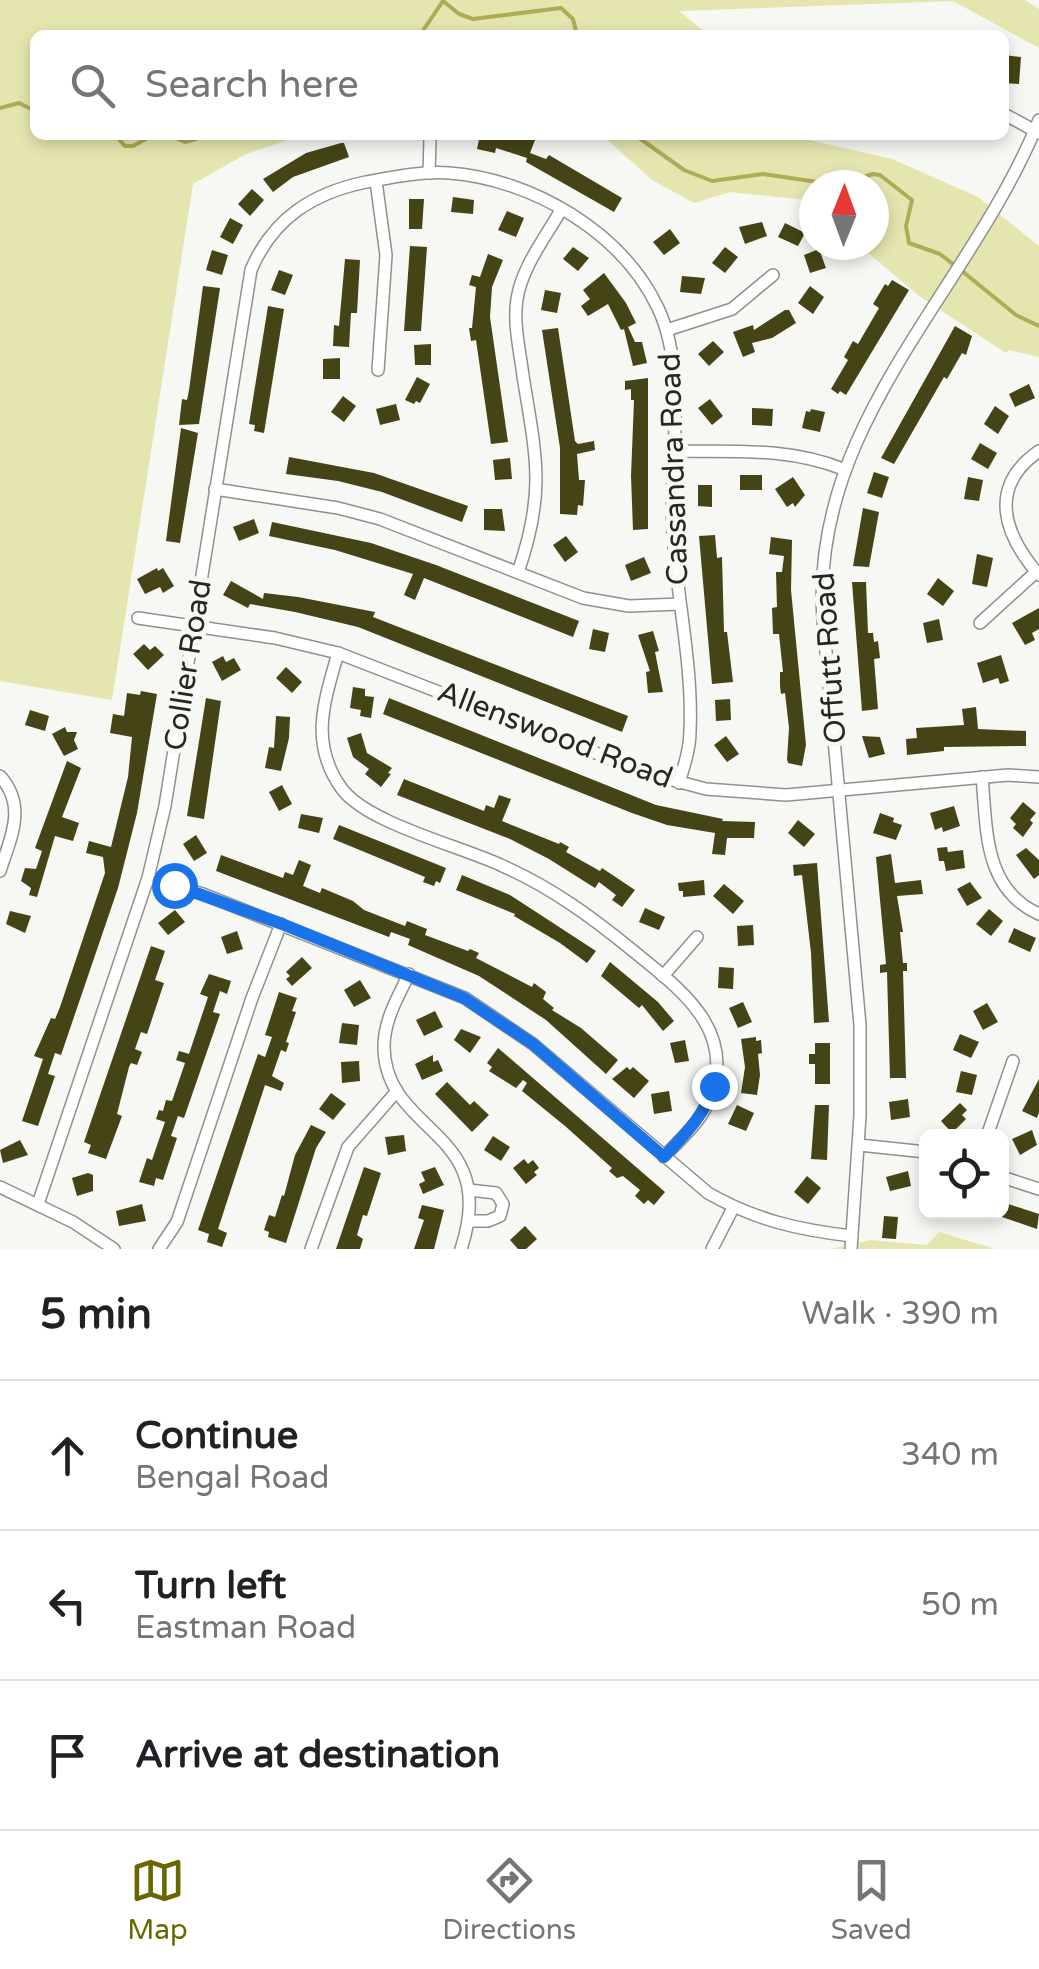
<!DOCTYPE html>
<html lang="en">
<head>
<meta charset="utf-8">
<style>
  :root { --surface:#fff; --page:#f2f2f2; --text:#202124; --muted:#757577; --line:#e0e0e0; --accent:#696700 }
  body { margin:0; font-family:"Varela Round",sans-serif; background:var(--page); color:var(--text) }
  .controls { position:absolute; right:30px; bottom:30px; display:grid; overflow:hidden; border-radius:15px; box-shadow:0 5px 15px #0003 }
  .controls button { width:90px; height:90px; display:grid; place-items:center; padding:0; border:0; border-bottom:2px solid var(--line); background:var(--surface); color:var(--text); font:50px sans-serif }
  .compass { position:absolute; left:799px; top:170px; width:90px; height:90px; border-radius:50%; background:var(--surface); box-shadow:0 5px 15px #0003; rotate:1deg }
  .stop { position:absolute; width:30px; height:30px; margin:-22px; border:8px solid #1a73e8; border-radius:50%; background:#fff }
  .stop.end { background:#1a73e8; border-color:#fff; box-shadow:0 2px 10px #0008 }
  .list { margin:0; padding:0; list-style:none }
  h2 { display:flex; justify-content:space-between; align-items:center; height:130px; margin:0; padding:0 40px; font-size:42px }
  h2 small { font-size:32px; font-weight:400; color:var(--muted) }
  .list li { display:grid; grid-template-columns:65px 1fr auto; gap:30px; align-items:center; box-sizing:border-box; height:150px; padding:0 40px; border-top:2px solid var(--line) }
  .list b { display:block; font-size:38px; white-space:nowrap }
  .list p { margin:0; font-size:32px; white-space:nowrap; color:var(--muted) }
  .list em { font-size:32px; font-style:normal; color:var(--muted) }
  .icon { flex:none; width:55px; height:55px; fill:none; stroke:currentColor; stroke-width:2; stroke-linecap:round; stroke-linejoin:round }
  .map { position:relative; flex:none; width:1039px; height:1249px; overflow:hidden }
  .search { position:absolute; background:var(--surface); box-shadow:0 5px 15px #0003; left:30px; right:30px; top:30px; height:110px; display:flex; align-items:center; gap:25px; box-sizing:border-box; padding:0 35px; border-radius:15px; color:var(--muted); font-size:38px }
  .sheet { height:580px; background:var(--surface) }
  nav { display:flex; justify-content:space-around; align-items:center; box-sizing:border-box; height:140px; border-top:2px solid var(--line); background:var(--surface); font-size:28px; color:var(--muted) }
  nav a { display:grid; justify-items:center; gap:5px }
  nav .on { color:var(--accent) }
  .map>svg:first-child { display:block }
</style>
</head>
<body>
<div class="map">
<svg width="1039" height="1249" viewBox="0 0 1039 1249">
  <rect width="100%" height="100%" fill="#f7f7f3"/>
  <g fill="#e5e6af">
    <polygon points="0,0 1025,0 1039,9 1039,48 953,1 679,11 708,35 35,35 35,135 303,135 246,154 193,184 112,700 0,681"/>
    <polygon points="602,135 787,135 892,159 978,197 1039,246 1039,357 1009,350 1006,353 919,296 859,245 874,245 874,185 814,185 814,206 806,200 730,192 694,203 652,180"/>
    <polygon points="939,1232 995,1249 831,1249 871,1240 927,1245"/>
  </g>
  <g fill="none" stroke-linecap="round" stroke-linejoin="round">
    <g stroke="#adac57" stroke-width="4">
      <polyline points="420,35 443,1 459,14 473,19 561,8 573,19 577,35"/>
      <polyline points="0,108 19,103 35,111"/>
      <polyline points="115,135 125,146 133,146 153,135"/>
      <polyline points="168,135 185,142 196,139 199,135"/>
      <polyline points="635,135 684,170 712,181 763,174 838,185 873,174 880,175 912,200 906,226 909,243 940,254 954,265"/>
      <polyline points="962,271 1016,315 1039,326"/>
    </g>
  </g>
  <g fill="#454416">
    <polygon points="1004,55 1021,57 1019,84 1004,83"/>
    <polygon points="480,135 517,140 521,135 535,140 530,153 546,159 549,155 622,198 614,212 526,162 527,158 496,148 495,153 477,149"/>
    <polygon points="341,143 344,143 349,157 293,177 273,192 263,179 306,153"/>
    <polygon points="252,189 264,200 250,216 238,204"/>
    <polygon points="453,197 474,200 473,214 451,212"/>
    <polygon points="409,199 424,199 422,229 409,229"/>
    <polygon points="507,211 524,218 516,237 498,230"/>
    <polygon points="230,218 243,225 233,244 220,237"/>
    <polygon points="762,222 767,236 745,244 739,227"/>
    <polygon points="785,223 805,233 798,246 778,237"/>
    <polygon points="670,229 680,243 664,255 653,242"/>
    <polygon points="410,246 427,247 421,331 404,331"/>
    <polygon points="573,247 589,258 578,271 563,259"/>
    <polygon points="725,247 738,257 725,273 712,263"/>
    <polygon points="819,249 826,268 810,273 804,255"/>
    <polygon points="212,250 228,255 222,275 206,270"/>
    <polygon points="488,254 503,260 492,287 490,317 508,442 491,444 476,340 471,341 469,328 472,328 476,287 469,285 472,275 480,277"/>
    <polygon points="345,259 360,260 357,313 351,313 349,347 333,346 334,325 339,326"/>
    <polygon points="279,270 293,275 285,295 271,290"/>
    <polygon points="604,273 626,303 636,323 628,327 635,342 642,342 647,363 633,366 624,329 621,330 608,304 588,316 581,306 590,299 583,290"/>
    <polygon points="682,276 705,278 701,294 680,292"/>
    <polygon points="892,280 909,290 846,395 840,391 838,394 831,389 848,360 844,357 853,341 858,344 879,308 873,304 885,284 888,286"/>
    <polygon points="203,286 220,288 199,424 179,425 182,399 187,400 189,390"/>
    <polygon points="810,286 824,297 813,314 798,303"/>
    <polygon points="545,290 561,293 557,313 541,310"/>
    <polygon points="268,306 284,309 264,433 254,431 255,425 249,424"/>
    <polygon points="785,310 789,310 796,323 772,338 752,343 755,352 743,357 733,332 753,325 754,330"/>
    <polygon points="955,326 972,336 966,355 962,353 947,379 944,377 894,464 881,458"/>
    <polygon points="558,328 575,441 578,444 594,441 595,450 577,454 579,480 585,480 583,506 578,505 577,515 560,514 560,448 542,330"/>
    <polygon points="713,341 724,352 709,366 698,354"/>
    <polygon points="431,344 431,365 415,365 414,345"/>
    <polygon points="340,358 340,379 323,379 323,359"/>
    <polygon points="417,377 430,384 420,403 416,401 414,404 405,400"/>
    <polygon points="648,378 648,529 633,530 631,476 634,400 631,400 631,389 625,390 625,381"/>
    <polygon points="1029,384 1035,398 1015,407 1009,394"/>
    <polygon points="343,396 356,406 344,422 331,412"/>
    <polygon points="710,399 723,416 712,425 698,408"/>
    <polygon points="396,404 400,420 380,425 376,409"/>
    <polygon points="995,406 1009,416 998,434 984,424"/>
    <polygon points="752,408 773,409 772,426 752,425"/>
    <polygon points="811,409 825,412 820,432 802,428 806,411 810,412"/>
    <polygon points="181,428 198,433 180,543 166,541"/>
    <polygon points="980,443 997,453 988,469 971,459"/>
    <polygon points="289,457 374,473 468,506 462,522 382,492 338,481 286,474"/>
    <polygon points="510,458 512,479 495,480 493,460"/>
    <polygon points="874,472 889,477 882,498 867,493"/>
    <rect x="740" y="475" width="22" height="15"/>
    <polygon points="793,477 805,495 795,507 793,503 787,507 775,489"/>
    <polygon points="968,477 983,480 979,501 964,499"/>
    <polygon points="698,485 712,485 712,507 698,506"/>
    <polygon points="863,508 879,512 869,567 853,566"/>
    <polygon points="484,509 502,509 505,531 484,530"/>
    <polygon points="254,519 259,533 239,541 233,527"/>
    <polygon points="272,522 371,543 436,565 579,621 573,637 424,578 415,600 404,595 413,574 335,550 269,536"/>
    <polygon points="715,535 717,558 722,557 724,632 727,632 733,682 712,684 699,536"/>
    <polygon points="566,536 578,552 565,562 553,545"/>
    <polygon points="771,537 792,540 791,590 806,745 802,766 788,763 787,759 789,728 785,693 781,694 780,686 780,672 783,672 779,634 773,634 772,608 777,607 776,572 782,572 784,556 769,554"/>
    <polygon points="977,554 993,558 987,587 972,584"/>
    <polygon points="644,557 651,573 631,581 625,565"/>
    <polygon points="157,568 158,571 163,568 174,586 163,593 160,587 145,594 137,579"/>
    <polygon points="938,578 954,591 943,606 927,594"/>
    <polygon points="231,581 263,599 264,593 298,597 375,612 373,617 628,716 622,732 358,627 295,612 250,604 248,608 223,595"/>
    <polygon points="852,582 866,582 868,633 873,633 874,642 878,641 880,658 874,659 878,709 862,711"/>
    <polygon points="1039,608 1039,629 1032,633 1035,640 1025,645 1012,623"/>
    <polygon points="939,619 943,640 927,643 923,623"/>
    <polygon points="593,629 609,633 605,652 589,649"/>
    <polygon points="653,631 659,651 655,652 663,692 648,693 646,672 650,671 638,635"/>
    <polygon points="144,644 150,650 155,646 164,655 148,670 133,654"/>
    <polygon points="1001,655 1009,681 1000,684 998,678 983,683 977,663"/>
    <polygon points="223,656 226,662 234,658 241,670 222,681 212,662"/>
    <polygon points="286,667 302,682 292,693 276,678"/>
    <polygon points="353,687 365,689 365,696 374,697 371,718 360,716 361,710 350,708"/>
    <polygon points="141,691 157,694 137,813 118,888 61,1055 55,1053 48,1074 55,1076 38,1126 22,1121 43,1059 34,1056 51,1018 55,1019 60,1007 105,873 103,857 86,853 89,841 111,847 128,777 132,737 110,733 113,714 124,716 127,693 140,695"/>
    <polygon points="206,698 221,701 204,819 187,816"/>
    <polygon points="389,698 656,805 723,819 722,821 755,822 754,838 727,838 725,855 712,854 715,833 667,825 632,813 383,714"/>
    <polygon points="730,699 731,720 716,721 715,700"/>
    <polygon points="976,707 978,729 1026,731 1026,746 944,747 944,751 907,755 906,739 917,738 916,728 964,725 962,709"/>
    <polygon points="30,710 49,716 45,731 25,725"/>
    <polygon points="276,716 290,717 289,738 281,771 265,768 269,747 274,748"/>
    <polygon points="65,727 67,732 77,732 74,740 78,749 64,756 52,734"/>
    <polygon points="361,733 367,753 392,768 388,773 391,774 381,787 365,774 369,769 353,757 347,738"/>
    <polygon points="726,736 739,754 727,762 714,745"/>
    <polygon points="862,736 880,737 885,754 869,758"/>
    <polygon points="67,761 81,768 62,817 79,823 73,841 55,836 37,897 29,895 31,888 21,881 25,868 36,869 42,851 35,848"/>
    <polygon points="404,779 484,811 486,805 494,808 499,795 511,799 502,821 559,844 560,842 569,847 566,852 600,871 602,868 635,890 622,907 612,900 616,895 599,882 595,888 549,859 510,839 397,795"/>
    <polygon points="282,785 292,804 279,811 269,792"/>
    <polygon points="1023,802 1036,813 1030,820 1033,823 1023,837 1013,828 1016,824 1010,818"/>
    <polygon points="954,806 960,826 943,832 942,827 935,830 930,813"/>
    <polygon points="880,813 894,818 893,822 902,825 896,840 873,833"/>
    <polygon points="301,814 323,818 319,833 298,828"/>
    <polygon points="798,820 815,834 804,847 788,833"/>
    <polygon points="339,825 446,868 440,883 436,881 434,886 423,882 425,877 333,839"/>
    <polygon points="196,835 207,853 194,861 183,844"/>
    <polygon points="947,847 948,852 963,850 965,868 946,871 944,861 939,861 937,848"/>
    <polygon points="1026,848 1039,860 1039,875 1034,879 1016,855"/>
    <polygon points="891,854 895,883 921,880 923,894 897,896 903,932 900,932 903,963 907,963 907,971 903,971 906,1078 890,1078 887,972 880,973 880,965 886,964 876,857"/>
    <polygon points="221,855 283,878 285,872 293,875 299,860 311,865 303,886 320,893 322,888 353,901 364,910 405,926 407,921 427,929 425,935 468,951 470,949 479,953 476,958 532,987 534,983 546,992 543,999 554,1008 552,1010 581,1028 618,1060 606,1074 546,1020 479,976 408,945 410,939 391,932 389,937 216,871"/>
    <polygon points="817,863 829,1022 814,1023 811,953 802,875 794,876 793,865"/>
    <polygon points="462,875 510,895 596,951 587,963 560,943 514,916 515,914 456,890"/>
    <polygon points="704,880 705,895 683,897 683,891 679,891 678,883"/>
    <polygon points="970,882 982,898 967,906 957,889"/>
    <polygon points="724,884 744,901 733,914 713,896"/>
    <polygon points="645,908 665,917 659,930 639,922"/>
    <polygon points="989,909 1003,921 991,936 976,924"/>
    <polygon points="175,910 185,922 168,935 158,923"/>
    <polygon points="10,911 31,916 25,933 6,924"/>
    <polygon points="753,925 754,945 738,946 737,926"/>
    <polygon points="1014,928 1036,938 1030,952 1008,942"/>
    <polygon points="237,931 243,949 227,954 221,937"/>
    <polygon points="151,946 165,951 155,980 164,983 147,1034 141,1032 135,1049 142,1052 137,1065 131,1063 129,1067 117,1114 122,1116 106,1159 88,1153 91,1145 84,1142"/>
    <polygon points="302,957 312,968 292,986 286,979 290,976 286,972"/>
    <polygon points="610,962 658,1002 674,1021 663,1031 642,1005 639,1008 601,976"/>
    <polygon points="719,967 734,968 733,989 718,988"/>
    <polygon points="209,974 231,981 227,994 220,991 213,1012 220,1014 184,1118 178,1116 171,1136 177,1138 163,1180 156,1178 154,1186 139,1182 147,1158 152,1160 165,1122 156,1119 159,1110 163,1111 166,1100 172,1101 185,1063 176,1060 179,1051 189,1054 208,997 200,994"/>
    <polygon points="360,980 371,998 354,1007 344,990"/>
    <polygon points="279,992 297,998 292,1011 296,1012 286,1042 289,1043 286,1052 281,1050 272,1076 284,1083 281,1091 265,1085 218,1229 227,1233 222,1247 207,1242 209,1234 198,1230 258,1054 265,1057 272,1037 265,1035"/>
    <polygon points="743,1002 752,1022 738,1028 729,1008"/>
    <polygon points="987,1003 998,1022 983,1030 973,1011"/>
    <polygon points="435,1011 443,1027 424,1036 416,1020"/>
    <polygon points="342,1023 359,1025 357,1045 339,1043"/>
    <polygon points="461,1029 481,1037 470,1053 454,1040"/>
    <polygon points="960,1034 979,1042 971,1058 953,1050"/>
    <polygon points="756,1037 756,1041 761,1040 762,1053 758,1054 760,1075 757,1095 741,1093 745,1067 741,1039"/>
    <polygon points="685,1040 689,1061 675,1063 670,1043"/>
    <polygon points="815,1043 830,1043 830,1084 815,1084 815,1064 809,1064 809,1054 815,1054"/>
    <polygon points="498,1048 665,1192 654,1205 648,1200 644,1204 635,1196 640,1190 623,1176 617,1178 609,1171 612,1168 565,1126 522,1091 527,1083 523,1080 516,1088 489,1071 492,1067 487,1063"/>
    <polygon points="433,1055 433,1062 438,1060 443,1071 422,1080 415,1064"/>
    <polygon points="359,1061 360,1081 342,1083 341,1062"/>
    <polygon points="627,1067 630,1070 633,1067 649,1081 634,1098 612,1079"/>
    <polygon points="961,1071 977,1075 972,1095 956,1092"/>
    <polygon points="1039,1079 1039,1112 1037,1118 1022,1111"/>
    <polygon points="447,1082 470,1105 474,1101 489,1115 472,1132 435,1094"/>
    <polygon points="669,1091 672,1111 654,1114 651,1094"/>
    <polygon points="331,1093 346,1104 333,1120 319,1109"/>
    <polygon points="908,1099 910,1117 891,1120 889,1102"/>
    <polygon points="960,1103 967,1110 962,1115 966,1119 952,1133 941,1121"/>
    <polygon points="737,1105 754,1113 746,1131 728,1124"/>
    <polygon points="815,1105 829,1105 827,1160 811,1159"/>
    <polygon points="311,1125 326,1132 316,1148 286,1243 268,1237 269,1232 264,1230 269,1215 275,1217 282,1195 284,1196 295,1155"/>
    <polygon points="1032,1130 1037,1145 1020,1155 1012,1139"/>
    <polygon points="404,1135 406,1151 388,1155 385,1137"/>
    <polygon points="493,1136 510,1147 501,1161 484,1150"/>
    <polygon points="20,1140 28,1155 3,1163 0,1150"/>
    <polygon points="524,1159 528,1164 533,1160 539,1168 534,1172 537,1175 526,1184 513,1168"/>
    <polygon points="364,1167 381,1173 367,1216 363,1215 357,1235 363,1239 360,1249 336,1249"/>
    <polygon points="435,1167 444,1185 423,1194 419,1184 425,1181 421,1172"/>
    <polygon points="908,1171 911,1186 890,1191 886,1177"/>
    <polygon points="88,1173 93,1175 93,1191 77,1196 72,1178"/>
    <polygon points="807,1176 821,1188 808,1204 794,1192"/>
    <polygon points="1002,1202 1039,1214 1037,1229 1002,1217"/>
    <polygon points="142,1204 146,1221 119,1226 116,1211"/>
    <polygon points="422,1205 444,1210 434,1249 414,1249 424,1220 418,1218"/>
    <polygon points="884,1216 898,1217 896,1239 882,1238"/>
    <polygon points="525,1226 537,1239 526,1249 518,1249 510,1240"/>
  </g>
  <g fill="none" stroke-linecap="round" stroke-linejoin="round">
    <defs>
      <g id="minor">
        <polyline points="1004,114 1039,133"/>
        <polyline points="429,173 430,139"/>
        <polyline points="376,181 386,255 378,370"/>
        <polyline points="667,330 732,309 773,275"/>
        <path d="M674,451c60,1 113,-4 169,18"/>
        <path d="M1039,451c-52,36 -35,84 0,124"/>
        <polyline points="215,489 338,508 380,519 583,598 629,606 680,604"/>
        <path d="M518,572c28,-80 18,-116 5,-196 -3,-25 -10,-52 -6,-77 5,-32 28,-61 44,-89"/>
        <polyline points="138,618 275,638 338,653 650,774 706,789 786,795 1008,775 1039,777"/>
        <polyline points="980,623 1036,572"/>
        <path d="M338,653c-14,49 -29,91 4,136 26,35 122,58 163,78 47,21 88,51 127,83 49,40 109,82 75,155 -9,20 -29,36 -43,52"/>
        <path d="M0,776c27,30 11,61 0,95"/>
        <path d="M982,777c5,52 1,112 57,137"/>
        <path d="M148,878l55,16 262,104 68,46 175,149c47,27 91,37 144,43"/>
        <path d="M409,974c-11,23 -25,46 -25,73 1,88 117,82 77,202"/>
        <polyline points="663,976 697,937"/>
        <polyline points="987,1136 1013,1061"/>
        <polyline points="859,1145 926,1152"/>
        <polyline points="1002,1177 1039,1189"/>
        <polyline points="0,1187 73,1222 114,1249"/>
        <path d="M38,1204l110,-326 17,-72 86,-536c22,-52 62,-77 115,-88 27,-5 56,-11 83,-9 83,6 173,59 209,135 31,66 10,155 15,226 4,65 20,132 17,197 0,18 -6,35 -11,52"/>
        <polyline points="469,1221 488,1221 500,1216 503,1204 496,1193 469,1190"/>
        <polyline points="159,1249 177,1222 252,998 281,924"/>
        <polyline points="311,1249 348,1147 397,1091"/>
        <polyline points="712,1249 733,1208"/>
        <path d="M851,1249l9,-133v-91l-37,-406c-14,-197 148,-329 216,-499"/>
      </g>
    </defs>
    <use href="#minor" stroke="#90908d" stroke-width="14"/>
    <use href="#minor" stroke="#fff" stroke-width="11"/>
  </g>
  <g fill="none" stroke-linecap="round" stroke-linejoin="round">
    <path stroke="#1a73e8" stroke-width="12" d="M174,885l108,39 182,74 69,46 131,113c21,-23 40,-41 50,-71"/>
  </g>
  <g text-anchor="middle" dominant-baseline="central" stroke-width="10" stroke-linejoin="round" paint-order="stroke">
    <g font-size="30" fill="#262624" stroke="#f7f7f3">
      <text transform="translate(674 469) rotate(-92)">Cassandra Road</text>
      <text transform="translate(830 658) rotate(-94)">Offutt Road</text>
      <text transform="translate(188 665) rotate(-81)">Collier Road</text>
      <text transform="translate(555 735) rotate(21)">Allenswood Road</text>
    </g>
  </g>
</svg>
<div class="controls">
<button><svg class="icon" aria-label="locate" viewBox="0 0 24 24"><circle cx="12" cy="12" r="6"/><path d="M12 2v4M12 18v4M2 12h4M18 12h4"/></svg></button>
</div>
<svg class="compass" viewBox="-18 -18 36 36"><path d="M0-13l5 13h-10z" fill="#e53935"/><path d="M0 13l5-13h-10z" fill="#757577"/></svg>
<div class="stop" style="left:174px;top:885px"></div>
<div class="stop end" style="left:714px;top:1086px"></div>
<div class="search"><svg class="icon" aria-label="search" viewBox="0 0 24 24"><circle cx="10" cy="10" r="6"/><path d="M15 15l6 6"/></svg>Search here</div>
</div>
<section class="sheet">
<h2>5 min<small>Walk · 390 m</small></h2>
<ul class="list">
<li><svg class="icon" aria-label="ahead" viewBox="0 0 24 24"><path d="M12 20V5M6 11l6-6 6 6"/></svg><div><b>Continue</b><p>Bengal Road</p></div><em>340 m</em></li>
<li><svg class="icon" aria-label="left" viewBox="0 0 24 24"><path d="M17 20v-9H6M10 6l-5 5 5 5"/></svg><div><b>Turn left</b><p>Eastman Road</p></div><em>50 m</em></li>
<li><svg class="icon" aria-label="arrive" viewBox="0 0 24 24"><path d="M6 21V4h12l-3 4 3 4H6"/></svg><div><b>Arrive at destination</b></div></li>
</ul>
</section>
<nav>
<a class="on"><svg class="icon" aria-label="map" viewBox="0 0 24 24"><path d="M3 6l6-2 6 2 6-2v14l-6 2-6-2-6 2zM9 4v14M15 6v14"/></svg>Map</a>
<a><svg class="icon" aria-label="directions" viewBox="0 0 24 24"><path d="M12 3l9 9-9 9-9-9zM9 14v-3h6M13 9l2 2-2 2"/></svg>Directions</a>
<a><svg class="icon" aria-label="saved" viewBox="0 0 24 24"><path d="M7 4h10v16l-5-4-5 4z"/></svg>Saved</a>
</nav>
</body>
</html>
